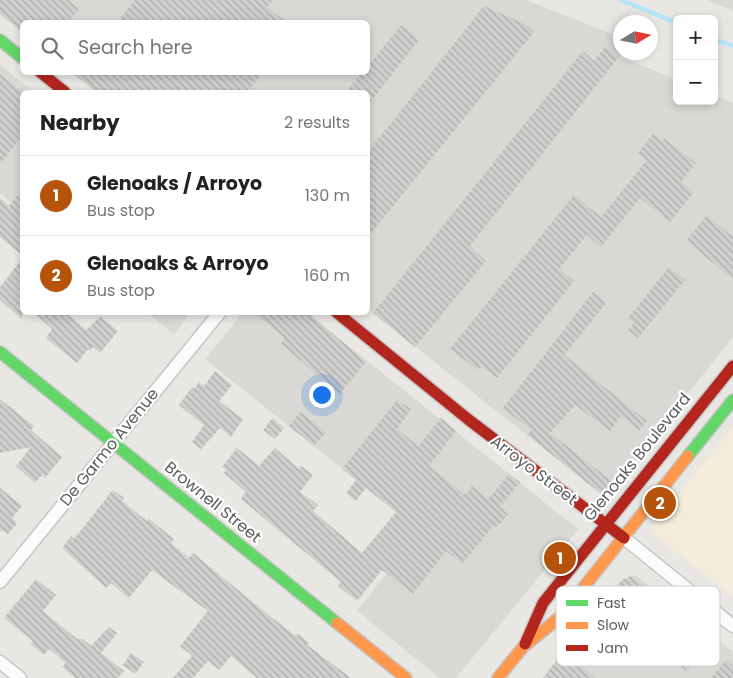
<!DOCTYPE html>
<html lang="en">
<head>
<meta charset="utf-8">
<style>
  :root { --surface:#fff; --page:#f2f2f2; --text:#222; --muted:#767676; --line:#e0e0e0; --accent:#b45309 }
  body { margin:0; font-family:Poppins,sans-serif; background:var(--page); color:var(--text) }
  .controls { position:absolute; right:15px; top:15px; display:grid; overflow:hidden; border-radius:8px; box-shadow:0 2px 8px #0003 }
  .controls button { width:45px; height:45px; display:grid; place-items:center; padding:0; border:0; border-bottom:1px solid var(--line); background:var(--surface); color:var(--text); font:25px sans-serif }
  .compass { position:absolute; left:613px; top:15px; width:45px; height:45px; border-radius:50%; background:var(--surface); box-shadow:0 2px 8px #0003; rotate:80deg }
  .you { position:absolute; left:321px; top:394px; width:18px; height:18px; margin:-12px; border:4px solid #fff; border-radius:50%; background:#1a73e8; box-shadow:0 0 0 8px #1a73e833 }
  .badge { display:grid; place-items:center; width:32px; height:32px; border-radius:50%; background:var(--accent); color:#fff; font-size:16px; font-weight:700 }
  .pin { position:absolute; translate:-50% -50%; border:2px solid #fff; box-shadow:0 1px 5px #0006 }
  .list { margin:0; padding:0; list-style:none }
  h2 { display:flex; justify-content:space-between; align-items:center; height:65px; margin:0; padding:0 20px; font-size:21px }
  h2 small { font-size:16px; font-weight:400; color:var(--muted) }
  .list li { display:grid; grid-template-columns:32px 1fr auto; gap:15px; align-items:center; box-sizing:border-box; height:80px; padding:0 20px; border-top:1px solid var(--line) }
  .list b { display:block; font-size:19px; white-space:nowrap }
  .list p { margin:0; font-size:16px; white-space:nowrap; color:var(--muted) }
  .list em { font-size:16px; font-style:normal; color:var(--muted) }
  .icon { flex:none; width:28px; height:28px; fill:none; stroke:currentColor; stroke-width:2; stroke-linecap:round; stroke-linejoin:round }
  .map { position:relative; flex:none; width:733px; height:678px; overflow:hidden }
  .search { position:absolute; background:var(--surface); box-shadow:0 2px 8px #0003; left:20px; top:20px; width:350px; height:55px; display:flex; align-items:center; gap:12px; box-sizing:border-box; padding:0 18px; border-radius:8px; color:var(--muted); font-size:19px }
  .panel { position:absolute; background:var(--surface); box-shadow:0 2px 8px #0003; left:20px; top:90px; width:350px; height:225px; border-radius:8px }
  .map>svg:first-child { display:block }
</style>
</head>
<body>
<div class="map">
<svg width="733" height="678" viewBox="0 0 733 678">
  <defs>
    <pattern id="building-back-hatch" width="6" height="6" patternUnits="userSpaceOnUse" patternTransform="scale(1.25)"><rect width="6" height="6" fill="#d1cfcd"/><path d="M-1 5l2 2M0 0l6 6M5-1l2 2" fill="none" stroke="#adabaa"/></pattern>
  </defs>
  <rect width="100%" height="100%" fill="#e9e7e3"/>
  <polygon fill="#f5ebdb" points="733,426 733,597 654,534 652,527"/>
  <g fill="#dad8d4">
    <polygon points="0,0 526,0 620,37 621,57 677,80 677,101 714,101 714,95 733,103 733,337 605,497 368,309 368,92 99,92 74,73 368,72 368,22 22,22 22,32 0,14"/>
    <polygon points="707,0 733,0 733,11"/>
    <polygon points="0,65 34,92 22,92 22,212 0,193"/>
    <polygon points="147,313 190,313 174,334"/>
    <polygon points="243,313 307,313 578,529 456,678 440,678 357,611 420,531 205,359"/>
    <polygon points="635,575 733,652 733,678 543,678 623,579"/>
  </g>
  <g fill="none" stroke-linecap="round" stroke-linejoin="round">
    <g stroke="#b4e4f7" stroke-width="4.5">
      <polyline points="621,0 677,23"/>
      <polyline points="714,39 733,46"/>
    </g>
  </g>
  <g fill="url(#building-back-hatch)">
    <polygon points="0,0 68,0 79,9 68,22 22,22 22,32 0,14"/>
    <polygon points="135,0 272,0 267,7 286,22 117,22"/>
    <polygon points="484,6 527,25 534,32 368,237 368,152"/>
    <polygon points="401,25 419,40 368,105 368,92 346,92 362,72 368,72 368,66"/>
    <polygon points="605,47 618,58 470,246 486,261 415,347 373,313 583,51 594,61"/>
    <polygon points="71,72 263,72 247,92 96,92"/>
    <polygon points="0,74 22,92 22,136 0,164"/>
    <polygon points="653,134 662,141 664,138 696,163 681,182 694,192 670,222 640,198 601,247 587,235 559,269 574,281 497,378 482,366 478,370 450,349 574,195 601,217 647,160 638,153"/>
    <polygon points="22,190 22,255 0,237 0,198 9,206"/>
    <polygon points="707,215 733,237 733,279 686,241"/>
    <polygon points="22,259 22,319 0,300 0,287"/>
    <polygon points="669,267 685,280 638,338 628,330 634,323 628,318"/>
    <polygon points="593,292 607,302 564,355 647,421 639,430 621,416 610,431 575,405 550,433 615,484 605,497 527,435 531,430 503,408"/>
    <polygon points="33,312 65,312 86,330 100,317 118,331 100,353 93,347 90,351 88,349 77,363 46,338 52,329"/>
    <polygon points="253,312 307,312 366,362 340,394 281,344 285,338"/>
    <polygon points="215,371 232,385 219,401 243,419 231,437 220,428 201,449 192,442 204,425 179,405 192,387 194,389 199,382 204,386"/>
    <polygon points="0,399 34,426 31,430 62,457 45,478 42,475 35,483 16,466 31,447 0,453"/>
    <polygon points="397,400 411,409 397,429 418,446 441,418 456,431 429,466 465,495 472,486 488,499 509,474 520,482 500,507 508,514 497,527 494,525 462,564 446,551 413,594 382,570 357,601 338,586 341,582 241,499 246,492 224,473 226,470 222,467 237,448 259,466 275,448 299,469 301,466 313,475 300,492 318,505 313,511 362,553 396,512 366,488 356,501 346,493 356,480 342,469"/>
    <polygon points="300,412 326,432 314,446 289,426"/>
    <polygon points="273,418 284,428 275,439 263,430"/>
    <polygon points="0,488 22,506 12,518 17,523 8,534 2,530 0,532"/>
    <polygon points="113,490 124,498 122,501 147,521 149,519 174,539 171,543 189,558 193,553 271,617 296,636 298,634 309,643 307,645 351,678 257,678 231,656 219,670 208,661 193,678 173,678 192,656 180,646 208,611 152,570 129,598 111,583 106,588 62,548 71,536 74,539"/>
    <polygon points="631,576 712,639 686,671 603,603 623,579"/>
    <polygon points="36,579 56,595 43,611 77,639 83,639 91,646 109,627 117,633 101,653 124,671 118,678 75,678 62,667 66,663 49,649 44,655 30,644 33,641 4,618"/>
    <polygon points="563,652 595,678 543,678"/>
    <polygon points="131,653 144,662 135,674 123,665"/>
    <polygon points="726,660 733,666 733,678 711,678"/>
  </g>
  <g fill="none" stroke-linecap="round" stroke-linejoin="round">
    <defs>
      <g id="street">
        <polyline points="624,538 733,626"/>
        <polyline points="0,582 220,312"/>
        <polyline points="0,662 20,678"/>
      </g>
      <g id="fast">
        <polyline points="0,40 22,58"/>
        <polyline points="0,352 337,623"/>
        <polyline points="688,456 733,400"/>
      </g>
      <g id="slow">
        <polyline points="337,623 406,678"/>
        <polyline points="498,678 523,647 560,617 688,456"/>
      </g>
      <g id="jam">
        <polyline points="40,72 65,92"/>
        <polyline points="336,312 469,420 624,538"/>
        <polyline points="525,644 543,603 733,366"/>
      </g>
    </defs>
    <use href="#street" stroke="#c4c5c4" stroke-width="15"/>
    <use href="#fast" stroke="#c5c6c5" stroke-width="14"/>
    <use href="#slow" stroke="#c5c6c5" stroke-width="14"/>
    <use href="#jam" stroke="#c5c6c5" stroke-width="14"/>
    <use href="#street" stroke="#fcfbfb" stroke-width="12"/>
    <use href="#fast" stroke="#63d668" stroke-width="11"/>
    <use href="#slow" stroke="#ff974d" stroke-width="11"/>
    <use href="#jam" stroke="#b3261e" stroke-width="11"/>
  </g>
  <g text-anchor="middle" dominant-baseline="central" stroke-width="4.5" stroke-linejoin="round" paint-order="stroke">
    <g font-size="16" fill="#595e61" stroke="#fff">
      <text transform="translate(109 447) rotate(-51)">De Garmo Avenue</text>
      <text transform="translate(637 457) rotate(-51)">Glenoaks Boulevard</text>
      <text transform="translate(534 470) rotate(37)">Arroyo Street</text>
      <text transform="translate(213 502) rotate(39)">Brownell Street</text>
    </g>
  </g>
  <rect x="556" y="586" width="164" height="80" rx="8" fill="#fff" stroke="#cdcfd0" stroke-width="1"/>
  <rect x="566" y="600" width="22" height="6" fill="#63d668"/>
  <rect x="566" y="622" width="22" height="7" fill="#ff974d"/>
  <rect x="566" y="645" width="22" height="6" fill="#b3261e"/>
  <g font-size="14" fill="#595e61">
    <text x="597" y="608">Fast</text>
    <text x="597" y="630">Slow</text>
    <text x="597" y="653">Jam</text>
  </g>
</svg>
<div class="controls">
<button>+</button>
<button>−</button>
</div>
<svg class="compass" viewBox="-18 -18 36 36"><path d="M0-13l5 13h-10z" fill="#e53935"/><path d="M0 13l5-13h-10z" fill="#767676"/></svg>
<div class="you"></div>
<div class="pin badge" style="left:560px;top:558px">1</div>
<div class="pin badge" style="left:660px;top:503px">2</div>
<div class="search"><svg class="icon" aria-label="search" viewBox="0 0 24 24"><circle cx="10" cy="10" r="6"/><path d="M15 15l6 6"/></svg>Search here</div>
<section class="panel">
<h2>Nearby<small>2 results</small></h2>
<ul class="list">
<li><span class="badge">1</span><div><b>Glenoaks / Arroyo</b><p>Bus stop</p></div><em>130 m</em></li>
<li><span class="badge">2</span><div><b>Glenoaks &amp; Arroyo</b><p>Bus stop</p></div><em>160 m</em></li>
</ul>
</section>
</div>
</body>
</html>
